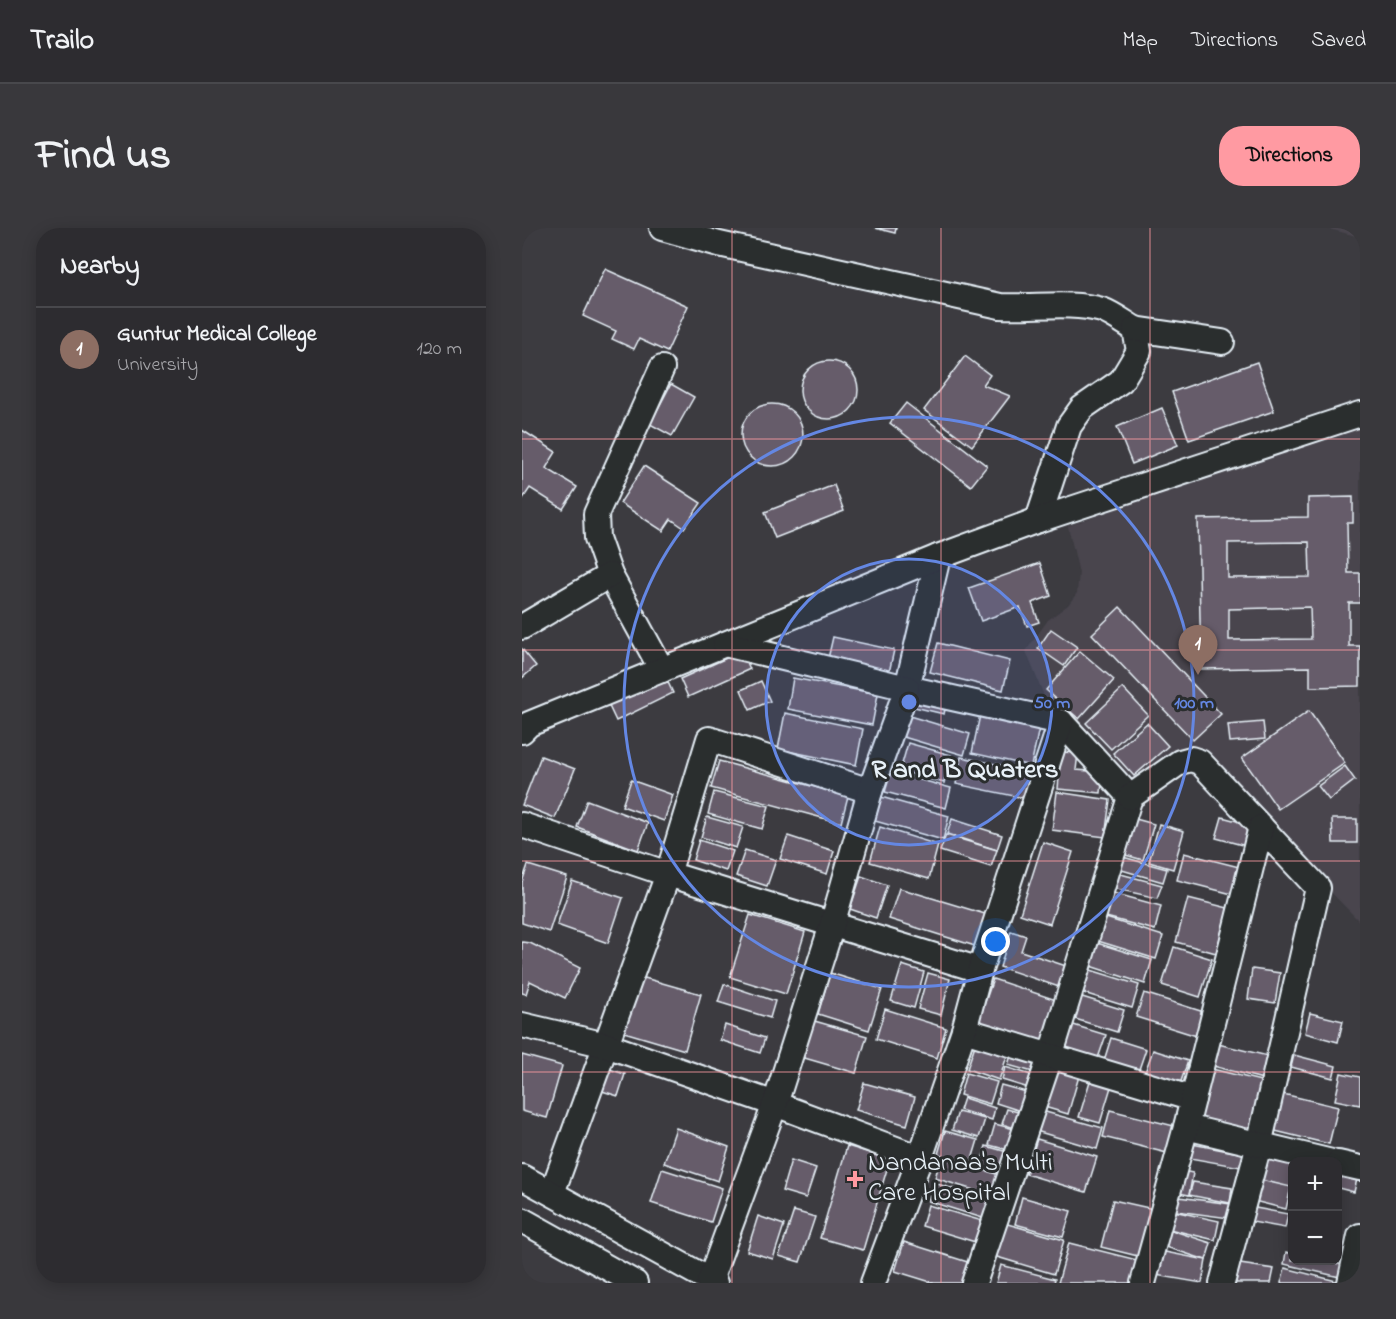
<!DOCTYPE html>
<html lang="en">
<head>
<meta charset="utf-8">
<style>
  :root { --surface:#2d2c30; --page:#39383c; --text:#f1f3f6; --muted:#a7a7ab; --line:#48484c; --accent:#ff9aa2 }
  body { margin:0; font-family:"Indie Flower",sans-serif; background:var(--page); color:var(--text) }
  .controls { position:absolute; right:18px; bottom:18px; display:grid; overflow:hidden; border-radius:12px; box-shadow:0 3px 15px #0003 }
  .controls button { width:54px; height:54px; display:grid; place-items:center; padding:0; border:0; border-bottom:2px solid var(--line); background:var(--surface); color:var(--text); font:30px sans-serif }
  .you { position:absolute; left:474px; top:714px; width:21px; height:21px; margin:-15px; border:4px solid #fff; border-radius:50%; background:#1a73e8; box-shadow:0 0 0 9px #1a73e833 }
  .badge { display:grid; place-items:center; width:39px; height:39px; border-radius:50%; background:var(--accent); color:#fff; font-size:20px; font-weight:700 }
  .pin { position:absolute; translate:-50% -50px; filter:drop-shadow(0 2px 3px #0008) }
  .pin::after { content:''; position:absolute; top:32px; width:21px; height:18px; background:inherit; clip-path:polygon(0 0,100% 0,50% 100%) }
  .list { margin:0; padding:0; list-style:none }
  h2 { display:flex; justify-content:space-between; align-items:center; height:78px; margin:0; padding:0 24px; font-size:26px }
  h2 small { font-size:20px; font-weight:400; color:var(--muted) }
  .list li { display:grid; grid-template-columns:39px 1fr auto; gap:18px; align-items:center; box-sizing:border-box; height:84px; padding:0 24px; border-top:2px solid var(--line) }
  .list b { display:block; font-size:22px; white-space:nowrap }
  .list p { margin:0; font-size:20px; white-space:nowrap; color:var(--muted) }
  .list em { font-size:20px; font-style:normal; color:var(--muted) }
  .map { position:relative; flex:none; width:838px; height:1055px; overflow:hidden; border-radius:24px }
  header { display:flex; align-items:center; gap:36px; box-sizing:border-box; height:84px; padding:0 30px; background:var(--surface); border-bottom:2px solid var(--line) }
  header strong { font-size:28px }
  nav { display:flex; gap:33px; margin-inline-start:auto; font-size:21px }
  .intro { display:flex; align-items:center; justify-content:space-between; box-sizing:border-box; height:144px; padding:0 36px }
  h1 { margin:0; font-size:42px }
  .button { padding:15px 27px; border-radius:24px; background:var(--accent); color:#111; font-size:21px; font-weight:700 }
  main { display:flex; gap:36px; padding:0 36px }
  aside { flex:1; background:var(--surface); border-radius:24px; box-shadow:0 3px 15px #0003 }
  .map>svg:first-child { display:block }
</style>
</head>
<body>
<header>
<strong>Trailo</strong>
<nav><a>Map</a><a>Directions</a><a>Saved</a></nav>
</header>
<div class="intro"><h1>Find us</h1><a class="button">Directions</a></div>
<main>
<aside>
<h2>Nearby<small></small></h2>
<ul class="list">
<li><span class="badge" style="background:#8d6e63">1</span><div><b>Guntur Medical College</b><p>University</p></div><em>120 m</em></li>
</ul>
</aside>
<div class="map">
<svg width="838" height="1055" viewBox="0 0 838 1055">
  <rect width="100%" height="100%" fill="#3c3b40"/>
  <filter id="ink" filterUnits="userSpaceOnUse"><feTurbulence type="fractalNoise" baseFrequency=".0167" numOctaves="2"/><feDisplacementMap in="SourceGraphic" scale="12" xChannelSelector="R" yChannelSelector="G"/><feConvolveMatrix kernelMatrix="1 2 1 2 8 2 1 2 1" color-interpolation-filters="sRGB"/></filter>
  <g filter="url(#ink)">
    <g fill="#49454d">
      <polygon points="803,0 838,0 838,9"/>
      <polygon points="838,195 838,694 665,516 615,554 523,470 504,423 526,392 546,377 555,365 557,345 546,298"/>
    </g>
    <g fill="#665b6a" stroke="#e8f1f8" stroke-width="1.5" fill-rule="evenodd">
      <polygon points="353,0 374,0 373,5"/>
      <polygon points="83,41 166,78 145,124 117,111 112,121 90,111 94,103 61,88"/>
      <polygon points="443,128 468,147 461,157 488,168 450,218 402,182"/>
      <circle cx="307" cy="162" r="29"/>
      <polygon points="735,134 752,183 667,212 650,164"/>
      <polygon points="149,156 172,169 150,208 128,196"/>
      <polygon points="384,175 465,238 449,258 368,195"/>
      <circle cx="250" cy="207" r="31"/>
      <polygon points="640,180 656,217 610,236 595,199"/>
      <polygon points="0,202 34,224 24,240 55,259 41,281 8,260 0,272"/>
      <polygon points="122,238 179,275 162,300 149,291 141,303 98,275"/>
      <polygon points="312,257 322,283 253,310 243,284"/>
      <path d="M831,269v26h-6l1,50h12v30h-11v43h11v40l-50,1v-20l-109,2 -3,-150 110,-2v-19zM787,314l1,35 -82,1v-35zM788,379l1,32 -82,1v-31z"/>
      <polygon points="518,335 529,368 510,375 517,394 505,398 498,379 459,393 447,360"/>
      <polygon points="598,379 699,486 671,512 570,406"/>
      <polygon points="529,401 555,419 542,438 516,420"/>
      <polygon points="311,409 372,422 366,449 305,435"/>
      <polygon points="416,415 488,433 481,462 408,444"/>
      <polygon points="0,421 14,438 0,450"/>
      <polygon points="220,423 228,441 166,469 158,451"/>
      <polygon points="558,423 592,452 557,491 524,462"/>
      <polygon points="143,448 151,465 94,493 86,476"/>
      <polygon points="271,450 356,466 350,497 266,481"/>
      <polygon points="239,453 248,473 228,482 219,462"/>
      <polygon points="601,460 626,487 589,521 564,495"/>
      <polygon points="392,465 425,473 422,486 388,478"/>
      <polygon points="787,483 823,535 756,581 720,530"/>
      <polygon points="263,485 341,501 334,537 256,521"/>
      <polygon points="384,487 448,506 442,527 378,508"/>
      <polygon points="458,487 517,500 509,538 450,525"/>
      <polygon points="741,494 743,511 708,514 706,497"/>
      <polygon points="625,495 646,518 612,548 591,525"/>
      <polygon points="386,515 429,527 422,555 378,543"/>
      <polygon points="539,524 556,525 554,542 581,544 579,565 536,561"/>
      <polygon points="19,528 53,541 33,590 0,577"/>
      <polygon points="439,529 513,544 507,571 434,556"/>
      <polygon points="197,533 326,568 319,595 189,560"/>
      <polygon points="823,538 833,552 807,572 796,558"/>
      <polygon points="369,544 429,560 424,580 363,564"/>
      <polygon points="109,552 151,567 142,593 100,578"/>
      <polygon points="192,564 247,578 240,601 186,586"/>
      <polygon points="535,564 588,572 583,609 530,602"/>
      <polygon points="359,569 427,588 421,612 353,593"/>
      <polygon points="65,572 126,595 116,622 55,599"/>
      <polygon points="185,589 221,599 214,620 179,609"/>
      <polygon points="700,589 730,597 724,618 694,610"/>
      <polygon points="610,590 632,596 621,632 600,626"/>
      <polygon points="430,591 480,607 475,622 425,606"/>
      <polygon points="810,591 835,591 835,615 811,615"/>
      <polygon points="637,596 662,603 651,641 627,634"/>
      <polygon points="358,599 416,617 407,651 348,634"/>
      <polygon points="424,607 475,622 469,639 418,623"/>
      <polygon points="266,608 312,623 305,646 258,631"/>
      <polygon points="177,612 211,623 204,643 171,632"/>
      <polygon points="521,614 551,624 528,696 498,686"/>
      <polygon points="223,622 254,632 245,658 214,648"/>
      <polygon points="662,625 725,641 718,668 655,652"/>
      <polygon points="597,628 645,641 641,654 593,640"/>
      <polygon points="6,637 45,649 27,704 0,695 0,654"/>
      <polygon points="595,645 640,657 635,670 590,660"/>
      <polygon points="339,648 365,657 354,690 328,681"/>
      <polygon points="50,653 101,670 86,715 35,697"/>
      <polygon points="377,660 463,686 453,718 367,691"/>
      <polygon points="591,665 639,678 633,702 584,689"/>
      <polygon points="666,670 706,680 694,725 654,714"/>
      <polygon points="228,687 283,704 264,766 208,749"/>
      <polygon points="584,690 641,708 634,731 576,713"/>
      <polygon points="489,703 504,708 499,723 544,738 537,759 478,739"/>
      <polygon points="0,714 8,715 58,740 43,770 8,753 4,766 0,765"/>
      <polygon points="575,715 630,732 623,756 568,738"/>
      <polygon points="652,719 690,731 678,769 640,757"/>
      <polygon points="380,737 402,744 392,780 369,773"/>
      <polygon points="559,739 617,757 610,780 552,762"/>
      <polygon points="730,741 758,745 753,775 726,771"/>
      <polygon points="308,745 360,761 347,802 296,786"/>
      <polygon points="406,745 428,751 419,787 396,781"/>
      <polygon points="119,749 179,766 163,822 102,804"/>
      <polygon points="471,751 537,773 522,817 456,795"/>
      <polygon points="202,756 253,773 248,790 196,774"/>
      <polygon points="622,765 685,785 678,809 614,789"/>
      <polygon points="557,768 602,782 595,804 550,790"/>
      <polygon points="363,781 424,800 415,830 354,811"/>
      <polygon points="788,785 821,793 816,814 783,805"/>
      <polygon points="289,792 345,808 334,845 279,829"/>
      <polygon points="545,795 584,807 575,833 537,821"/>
      <polygon points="203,797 243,810 238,825 198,812"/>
      <polygon points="589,810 624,821 615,847 581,836"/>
      <polygon points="454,814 486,825 477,852 445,841"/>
      <polygon points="696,816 746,828 741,851 691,838"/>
      <polygon points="631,822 666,833 657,859 622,847"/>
      <polygon points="490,824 522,833 518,846 486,837"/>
      <polygon points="0,827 40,838 25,890 0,883"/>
      <polygon points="772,827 814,838 811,850 769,839"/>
      <polygon points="483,839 513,848 510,861 480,852"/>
      <polygon points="682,839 743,854 730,909 668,894"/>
      <polygon points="530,840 557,848 546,886 519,878"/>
      <polygon points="87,841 103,846 96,868 80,863"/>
      <polygon points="444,845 475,854 468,876 438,867"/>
      <polygon points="819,845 838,849 838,877 813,872"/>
      <polygon points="568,853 589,859 578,895 557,889"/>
      <polygon points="342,855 393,869 385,897 334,882"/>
      <polygon points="479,857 508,865 502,884 474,875"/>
      <polygon points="757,865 816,879 807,916 749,902"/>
      <polygon points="442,870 473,880 470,892 438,882"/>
      <polygon points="485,881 503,886 499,902 480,896"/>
      <polygon points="588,882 660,900 653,927 581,909"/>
      <polygon points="520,883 581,900 575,921 514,903"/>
      <polygon points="436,884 463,891 457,910 430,902"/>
      <polygon points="473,896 496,902 490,923 467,917"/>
      <polygon points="154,900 207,919 196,953 142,935"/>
      <polygon points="423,903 456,912 449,935 416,926"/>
      <polygon points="515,911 575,929 564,964 504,946"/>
      <polygon points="665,915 727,927 724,940 662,929"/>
      <polygon points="325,918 368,931 341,1022 298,1010"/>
      <polygon points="464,918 489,925 483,946 458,939"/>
      <polygon points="741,923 770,934 770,960 734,951"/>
      <polygon points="419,929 481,948 474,969 413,950"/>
      <polygon points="269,932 294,940 284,970 260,963"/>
      <polygon points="140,941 200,960 189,994 129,975"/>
      <polygon points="656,942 671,945 667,967 652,964"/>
      <polygon points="816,947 835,951 832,964 816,960"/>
      <polygon points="734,951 769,959 764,981 728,972"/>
      <polygon points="671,954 710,960 708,975 667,967"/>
      <polygon points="412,955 472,973 467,992 406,973"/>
      <polygon points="649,968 709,976 707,990 647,982"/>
      <polygon points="500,969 549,983 541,1009 493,996"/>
      <polygon points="591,972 636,982 624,1030 579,1019"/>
      <polygon points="406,977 467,995 460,1016 400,998"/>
      <polygon points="728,979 766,986 763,1000 725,993"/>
      <polygon points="647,982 697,993 693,1012 643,1000"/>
      <polygon points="272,983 293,989 278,1034 257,1028"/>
      <polygon points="236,988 262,997 251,1031 225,1023"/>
      <polygon points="475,993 542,1012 532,1046 465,1026"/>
      <polygon points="643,1000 689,1015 684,1032 638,1017"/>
      <polygon points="382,1014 452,1036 446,1055 412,1055 373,1043"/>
      <polygon points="547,1015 619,1033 613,1055 536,1055"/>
      <polygon points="638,1023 684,1032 680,1055 633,1047"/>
      <polygon points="764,1024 770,1026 770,1032 800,1032 825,1038 822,1050 762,1036"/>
      <polygon points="711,1035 752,1041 749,1055 708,1055"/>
      <polygon points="479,1037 533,1051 532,1055 474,1055"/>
      <polygon points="763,1040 822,1055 759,1055"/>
    </g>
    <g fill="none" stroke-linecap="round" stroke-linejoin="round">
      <defs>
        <g id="minor">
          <path d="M140,0l57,16 281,62c34,2 69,-5 102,4 11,4 23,13 33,19l4,22 -18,30 -39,27 -13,18 -31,94"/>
          <polyline points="613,101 700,114"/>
          <polyline points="140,140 74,286 75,310 88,347 140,442"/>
          <polyline points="416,329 385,460 539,494 608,569 528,829 452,1055"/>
          <polyline points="0,399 88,347"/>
          <polyline points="0,503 7,496 416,329 516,292 838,186"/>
          <polyline points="348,563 187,511 146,646 458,742"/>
          <polyline points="608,569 658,534 669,531 678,534 796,660 737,917 700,1055"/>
          <polyline points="0,597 146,646 30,965"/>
          <polyline points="0,797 84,817 253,876 398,930"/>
          <polyline points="442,802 671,871"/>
          <polyline points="664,899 810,934"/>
          <polyline points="816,935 838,940"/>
          <polyline points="0,949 193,1055"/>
          <polyline points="0,992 113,1055"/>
          <polyline points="187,1055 253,876 310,697 348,563 385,460 203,416"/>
          <polyline points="351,1055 398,930 442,802 458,742 539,494"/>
          <polyline points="621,1055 664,899 739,599"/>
          <polyline points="828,1055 838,1008"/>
        </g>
      </defs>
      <use href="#minor" stroke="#e8f1f8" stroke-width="28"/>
      <use href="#minor" stroke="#2a2d2e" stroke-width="24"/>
    </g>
  </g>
  <path fill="none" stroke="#ff9aa2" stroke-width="1.5" stroke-opacity="0.55" d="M210,0v1055M419,0v1055M628,0v1055M0,211h838M0,422h838M0,633h838M0,844h838"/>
  <circle cx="387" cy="474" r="143" fill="#6487e3" fill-opacity=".12"/>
  <g fill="none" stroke="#6487e3" stroke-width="3">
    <circle cx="387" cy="474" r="143"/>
    <circle cx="387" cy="474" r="285"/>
  </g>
  <path fill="#ff9aa2" stroke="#2a2d2e" stroke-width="2" d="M330 942h6v6h6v6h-6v6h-6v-6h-6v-6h6z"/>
  <g text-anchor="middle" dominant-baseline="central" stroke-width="6" stroke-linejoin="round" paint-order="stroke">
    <g font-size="26" fill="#e8f1f8" stroke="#2a2d2e" text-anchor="start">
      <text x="346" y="936">Nandanaa's Multi<tspan x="346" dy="30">Care Hospital</tspan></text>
    </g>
    <g font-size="27" font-weight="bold" fill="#e8f1f8" stroke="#2a2d2e">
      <text x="443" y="542">R and B Quaters</text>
    </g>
  </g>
  <circle cx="387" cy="474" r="9" fill="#6487e3" stroke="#2a2d2e" stroke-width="3"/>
  <g font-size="18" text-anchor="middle" font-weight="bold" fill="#6487e3" stroke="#2a2d2e" stroke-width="6" stroke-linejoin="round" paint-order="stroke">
    <text x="530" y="480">50 m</text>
    <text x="672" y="480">100 m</text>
  </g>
</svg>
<div class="controls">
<button>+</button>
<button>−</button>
</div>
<div class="you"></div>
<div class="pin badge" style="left:676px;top:447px;background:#8d6e63">1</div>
</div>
</main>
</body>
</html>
